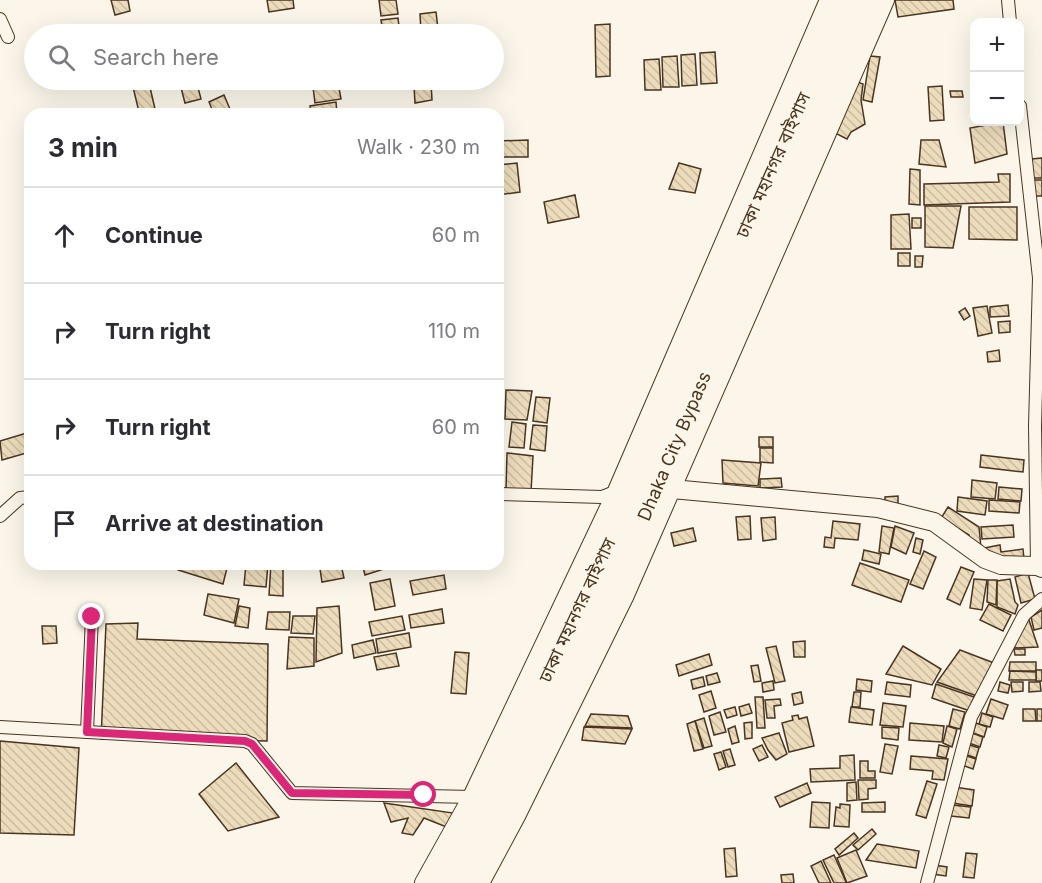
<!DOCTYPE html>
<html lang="en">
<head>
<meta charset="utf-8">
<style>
  :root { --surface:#fff; --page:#f7f7f7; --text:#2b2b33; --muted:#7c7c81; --line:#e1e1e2 }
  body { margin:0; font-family:Inter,"Noto Sans Bengali",sans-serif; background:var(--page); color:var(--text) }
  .controls { position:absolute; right:18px; top:18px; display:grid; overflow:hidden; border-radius:12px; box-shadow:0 6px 24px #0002 }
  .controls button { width:54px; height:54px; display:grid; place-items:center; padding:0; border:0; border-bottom:2px solid var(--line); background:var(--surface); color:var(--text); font:30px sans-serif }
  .stop { position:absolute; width:18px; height:18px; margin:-14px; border:4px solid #db2777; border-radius:50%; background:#fff }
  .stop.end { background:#db2777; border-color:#fff; box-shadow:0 2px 6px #0008 }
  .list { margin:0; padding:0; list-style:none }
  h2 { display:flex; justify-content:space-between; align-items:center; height:78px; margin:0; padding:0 24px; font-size:26px }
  h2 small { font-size:20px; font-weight:400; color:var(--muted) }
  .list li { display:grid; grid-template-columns:39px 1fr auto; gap:18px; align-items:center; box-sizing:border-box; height:96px; padding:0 24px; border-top:2px solid var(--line) }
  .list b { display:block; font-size:22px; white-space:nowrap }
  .list em { font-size:20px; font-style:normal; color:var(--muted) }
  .icon { flex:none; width:33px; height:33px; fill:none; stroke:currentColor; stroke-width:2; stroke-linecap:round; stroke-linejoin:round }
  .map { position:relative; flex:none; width:1042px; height:883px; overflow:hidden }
  .search { position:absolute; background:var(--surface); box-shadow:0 6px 24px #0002; left:24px; top:24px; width:480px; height:66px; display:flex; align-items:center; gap:15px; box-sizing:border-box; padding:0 21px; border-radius:33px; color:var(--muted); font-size:22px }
  .panel { position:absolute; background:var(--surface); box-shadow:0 6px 24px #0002; left:24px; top:108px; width:480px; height:462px; border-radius:18px }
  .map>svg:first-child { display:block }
</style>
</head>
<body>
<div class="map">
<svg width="1042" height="883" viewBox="0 0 1042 883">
  <defs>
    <pattern id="building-back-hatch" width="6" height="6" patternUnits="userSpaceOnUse" patternTransform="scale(1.5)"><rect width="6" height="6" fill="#ecdcbc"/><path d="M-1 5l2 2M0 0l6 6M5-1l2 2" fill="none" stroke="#ccbda1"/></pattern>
  </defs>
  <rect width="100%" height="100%" fill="#fbf6e9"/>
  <g fill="url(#building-back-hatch)" stroke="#4a3520" stroke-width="1.5">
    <polygon points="111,0 128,0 130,11 115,15"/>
    <polygon points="267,0 293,0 294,8 269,12"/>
    <polygon points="379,0 396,0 398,14 381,16"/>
    <polygon points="895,0 953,0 954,9 898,17"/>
    <polygon points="436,12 438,29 421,32 420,14"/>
    <polygon points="398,18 400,34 383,34 381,20"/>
    <polygon points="610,24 610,76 596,77 595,25"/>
    <polygon points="715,52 717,83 701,84 700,53"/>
    <polygon points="695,54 697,85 682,86 681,55"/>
    <polygon points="677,56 679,87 663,87 662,57"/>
    <polygon points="870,56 880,57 872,102 863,100"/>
    <polygon points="659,59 661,90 645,90 644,60"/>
    <polygon points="179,80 196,80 201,99 185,103"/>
    <polygon points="857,82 863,84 861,100 865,124 851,132 847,139 835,133"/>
    <polygon points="149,83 155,109 139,112 133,87"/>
    <polygon points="338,83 341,99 315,103 313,87"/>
    <polygon points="431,83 432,100 415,103 414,86"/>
    <polygon points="942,86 944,120 930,121 928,87"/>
    <polygon points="950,91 962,91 963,97 951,97"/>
    <polygon points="224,95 232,114 214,114 209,102"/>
    <polygon points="336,102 337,114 311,114 310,106"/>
    <polygon points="1003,122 1007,154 975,163 970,128"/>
    <polygon points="528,140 528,157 498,157 498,141"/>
    <polygon points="921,140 939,140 946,167 919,164"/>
    <polygon points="1042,158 1042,178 1032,178 1032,159"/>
    <polygon points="517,163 520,192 498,195 498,165"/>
    <polygon points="679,163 701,169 695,193 669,189"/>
    <polygon points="910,169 920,170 920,205 909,204"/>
    <polygon points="998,174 1010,174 1010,202 924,205 924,184 999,182"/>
    <rect x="1032" y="180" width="10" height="16"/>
    <polygon points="575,195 579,217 548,223 544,202"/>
    <polygon points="925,206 961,206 953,248 925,247"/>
    <polygon points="969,207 1017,207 1017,240 969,239"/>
    <polygon points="909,214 911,249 891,249 891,215"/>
    <rect x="912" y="218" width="9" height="10"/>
    <rect x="898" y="253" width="12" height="13"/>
    <polygon points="915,256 923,256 922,267 915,267"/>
    <polygon points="1008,305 1009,316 990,317 990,307"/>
    <polygon points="987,306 992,333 978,336 973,308"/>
    <polygon points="965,308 970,316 964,320 959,312"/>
    <polygon points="1010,321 1010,332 999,333 998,322"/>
    <polygon points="999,350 1000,361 988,362 987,352"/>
    <polygon points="506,390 532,391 527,420 505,419"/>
    <polygon points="536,397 550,398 547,423 533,421"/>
    <polygon points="512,422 526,424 524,448 509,447"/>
    <polygon points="533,425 547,426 545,451 530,449"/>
    <polygon points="30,432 30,452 2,460 0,441"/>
    <rect x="759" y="437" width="14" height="10"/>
    <polygon points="760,448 773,448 773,463 760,462"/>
    <polygon points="507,453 533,456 531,492 506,489"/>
    <polygon points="981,455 1024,460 1023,472 980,467"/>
    <polygon points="722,460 761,463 758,486 723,483"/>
    <polygon points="781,478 782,487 760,488 760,479"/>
    <polygon points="972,480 997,483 995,499 971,497"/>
    <polygon points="999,487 1022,489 1021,501 998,499"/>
    <polygon points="898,496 898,504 885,504 885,497"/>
    <polygon points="958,497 987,501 985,515 957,511"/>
    <polygon points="989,500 1020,502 1019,513 989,511"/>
    <polygon points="948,507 979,527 982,558 972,554 969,535 959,529 953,539 935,528"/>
    <polygon points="750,516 751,539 738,540 736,517"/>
    <polygon points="775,517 776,539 763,541 761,518"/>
    <polygon points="833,521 860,524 858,540 835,538 834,548 824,547 825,537 831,538"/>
    <polygon points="1013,525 1014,537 982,539 981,527"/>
    <polygon points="882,526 894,528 889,554 879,552"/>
    <polygon points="895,526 914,533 906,554 891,547"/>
    <polygon points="693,528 696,541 674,546 671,533"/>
    <polygon points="916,538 923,540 920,554 913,552"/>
    <polygon points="1000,545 1001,552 1023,549 1024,559 986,564 984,548"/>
    <polygon points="864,550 881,554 879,564 862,560"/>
    <polygon points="924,551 936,557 923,589 910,584"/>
    <polygon points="860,563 909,580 901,602 852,585"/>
    <polygon points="179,564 228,564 223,584 178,570"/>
    <polygon points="246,564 268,564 266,587 244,585"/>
    <polygon points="271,564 283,564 283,596 269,595"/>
    <polygon points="362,564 387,564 387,568 365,575"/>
    <polygon points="341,565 344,578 322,582 320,569"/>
    <polygon points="961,567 974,572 960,605 947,599"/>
    <polygon points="1028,573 1035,599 1021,603 1015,577"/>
    <polygon points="444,575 446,589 413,595 410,581"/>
    <polygon points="390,579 395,606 375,610 370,583"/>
    <polygon points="974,579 987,580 982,610 970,608"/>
    <polygon points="1010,579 1015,602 1018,605 1015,614 997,607 997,581"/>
    <polygon points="988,580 997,580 996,605 987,602"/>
    <polygon points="208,594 239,599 234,623 204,615"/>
    <polygon points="989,604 1011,615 1003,631 980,620"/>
    <polygon points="239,606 250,608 248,628 235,626"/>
    <polygon points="339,606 342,653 316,662 317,608"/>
    <polygon points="442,609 444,623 411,628 409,615"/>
    <polygon points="1042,610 1042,628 1034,630 1031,617"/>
    <polygon points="268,612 290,612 289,630 266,629"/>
    <polygon points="293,616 315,616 313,634 291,633"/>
    <polygon points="402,616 405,630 372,636 369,622"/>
    <polygon points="1028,617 1038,647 1013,648"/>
    <polygon points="138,623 137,639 268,644 267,741 101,739 106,624"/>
    <polygon points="42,626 56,626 57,643 43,644"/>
    <polygon points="409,633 411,647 378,653 376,639"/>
    <polygon points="289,637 314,638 314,666 287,669"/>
    <polygon points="373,640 376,653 354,658 352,645"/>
    <polygon points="805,641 805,657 794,657 793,642"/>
    <polygon points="776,646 785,681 775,683 766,648"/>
    <polygon points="903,646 941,669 932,685 886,674"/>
    <polygon points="1014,649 1025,649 1025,655 1015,655"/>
    <polygon points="960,650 994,663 977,696 937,682"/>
    <polygon points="455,652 469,653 466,694 451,693"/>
    <polygon points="396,653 399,666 377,670 374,657"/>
    <polygon points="709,654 712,665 679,676 676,665"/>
    <polygon points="1010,662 1036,662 1036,671 1009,671"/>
    <polygon points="758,665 761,681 754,682 751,666"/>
    <rect x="1036" y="670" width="6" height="11"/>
    <polygon points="1010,671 1036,672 1036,680 1009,680"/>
    <polygon points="717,673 720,682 708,685 706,676"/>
    <polygon points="703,677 705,686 693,689 691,680"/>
    <polygon points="857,679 872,681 871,692 856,690"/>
    <polygon points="773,681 774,690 763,692 762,683"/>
    <polygon points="887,682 911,685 910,697 885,694"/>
    <polygon points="1000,682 1010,685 1008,693 998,691"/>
    <polygon points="1011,682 1023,682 1023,691 1012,692"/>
    <polygon points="1029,682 1040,682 1041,691 1029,692"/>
    <polygon points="936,684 974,697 970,711 932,698"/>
    <polygon points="711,691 716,708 704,712 699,695"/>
    <polygon points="801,692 803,703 794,705 792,694"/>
    <polygon points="854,692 861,692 860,707 852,707"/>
    <polygon points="755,697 763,697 765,728 757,728"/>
    <polygon points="780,699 781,705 774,706 775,718 767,718 765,700"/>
    <polygon points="991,699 1008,705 1003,719 986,714"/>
    <polygon points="883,703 906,706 903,727 880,725"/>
    <polygon points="749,704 752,713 741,716 739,707"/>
    <polygon points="735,707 737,715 727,718 724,710"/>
    <polygon points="851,707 874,710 872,725 849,722"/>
    <polygon points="953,709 965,712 960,729 949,726"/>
    <polygon points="1023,709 1035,709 1036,721 1023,721"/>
    <rect x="1037" y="709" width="5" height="12"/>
    <polygon points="720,712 726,732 714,735 709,716"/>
    <polygon points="982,713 993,717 990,727 979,724"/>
    <polygon points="591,714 628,716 632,728 585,726"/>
    <polygon points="798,715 799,719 807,717 814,746 789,752 782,723 793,720 792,716"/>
    <polygon points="704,718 712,746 704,748 695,721"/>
    <polygon points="695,721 703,749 694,751 687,724"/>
    <polygon points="752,722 752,738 745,739 744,723"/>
    <polygon points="910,723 944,726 942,742 909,740"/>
    <polygon points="976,723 987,727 984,737 973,733"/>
    <polygon points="735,726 739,742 732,744 728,729"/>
    <polygon points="947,726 957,729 952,747 943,743"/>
    <polygon points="584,727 632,729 625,744 582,740"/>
    <polygon points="882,727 899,728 898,740 882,738"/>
    <polygon points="779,733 787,754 776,760 768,750 762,738"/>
    <polygon points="972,733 983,737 980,747 969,743"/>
    <polygon points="0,741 79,748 74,835 0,833"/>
    <polygon points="885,744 898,746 892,774 880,772"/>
    <polygon points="967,744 979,748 976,758 964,754"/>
    <polygon points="762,745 768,757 759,761 753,749"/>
    <polygon points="939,745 949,747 946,758 937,756"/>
    <polygon points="730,749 735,765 728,767 723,751"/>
    <polygon points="721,752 726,767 719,770 714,754"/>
    <polygon points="854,755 855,780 811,782 810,769 840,768 840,756"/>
    <polygon points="964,755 976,759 973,769 962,765"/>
    <polygon points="911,756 948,759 944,780 932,779 933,771 910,769"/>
    <polygon points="860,761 868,761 868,771 875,771 875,778 860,778"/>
    <polygon points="236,763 279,817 228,831 199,794"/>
    <polygon points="858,780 876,780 876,788 868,789 868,799 859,800"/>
    <polygon points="927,781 937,784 926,818 916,815"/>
    <polygon points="856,782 857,800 847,801 847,783"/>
    <polygon points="807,783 811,793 780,807 775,797"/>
    <polygon points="954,787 974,790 972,806 952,803"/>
    <polygon points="812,802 830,803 829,828 810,827"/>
    <polygon points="885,802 885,812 862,812 862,803"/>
    <polygon points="384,803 453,813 449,828 424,818 413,835 402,833 408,818 391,822"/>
    <polygon points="840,804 850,805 849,827 834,826 836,807 840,808"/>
    <polygon points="952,805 971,807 969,818 951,816"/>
    <polygon points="872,829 876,834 858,850 853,845"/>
    <polygon points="854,833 858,838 839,855 835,849"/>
    <polygon points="877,844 919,851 916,868 866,860"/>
    <polygon points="735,848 737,876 726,877 724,849"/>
    <polygon points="856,850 867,876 847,883 837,858"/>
    <polygon points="966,853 977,854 974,878 963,877"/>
    <polygon points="834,855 846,882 845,883 834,883 823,860"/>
    <polygon points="821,861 831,883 819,883 811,866"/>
    <polygon points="934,865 947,867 946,876 932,874"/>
    <polygon points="793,874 794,883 782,883 781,875"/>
  </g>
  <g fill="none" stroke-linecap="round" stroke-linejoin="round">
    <defs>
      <g id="street">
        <polyline points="1008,0 1010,22"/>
        <polyline points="0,19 8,37"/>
        <polyline points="1020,106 1039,278 1035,426 1037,566"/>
        <polyline points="498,494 602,497 617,491"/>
        <polyline points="0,516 20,498 30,497"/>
        <polyline points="0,727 245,741 252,744 292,793 472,797"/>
        <polyline points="87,732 92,617"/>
        <polyline points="927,883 971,717 1024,615 1042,599"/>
      </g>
      <g id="secondary">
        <polyline points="672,489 878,508 934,522 985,559 1001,565 1037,566 1042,568"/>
        <polyline points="424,883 472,797 617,491 829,0"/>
        <polyline points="480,883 516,816 625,595 885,0"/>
      </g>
      <g id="highway">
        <polyline points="440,883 485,802 598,570 846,0"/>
        <polyline points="462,883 503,809 647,510 868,0"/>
      </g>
    </defs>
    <use href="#street" stroke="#4a3520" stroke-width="14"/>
    <use href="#secondary" stroke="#4a3520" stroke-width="20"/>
    <use href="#highway" stroke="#4a3520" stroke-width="25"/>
    <use href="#street" stroke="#fbf6e9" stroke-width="12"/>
    <use href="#secondary" stroke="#fbf6e9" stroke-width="18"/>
    <use href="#highway" stroke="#fbf6e9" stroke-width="22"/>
  </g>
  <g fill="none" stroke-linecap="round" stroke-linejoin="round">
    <polyline stroke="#db2777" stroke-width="8" points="92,617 87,732 245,741 252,744 292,793 424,795"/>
  </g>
  <g text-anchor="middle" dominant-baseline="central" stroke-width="4.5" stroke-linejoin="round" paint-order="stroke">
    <g font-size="18" fill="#4a3520" stroke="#fbf6e9">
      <text transform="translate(773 165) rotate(-66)">ঢাকা মহানগর বাইপাস</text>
      <text transform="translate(674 446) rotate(-67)">Dhaka City Bypass</text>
      <text transform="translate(577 610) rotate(-65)">ঢাকা মহানগর বাইপাস</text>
    </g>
  </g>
</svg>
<div class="controls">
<button>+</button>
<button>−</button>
</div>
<div class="stop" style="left:424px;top:795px"></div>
<div class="stop end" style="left:92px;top:617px"></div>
<div class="search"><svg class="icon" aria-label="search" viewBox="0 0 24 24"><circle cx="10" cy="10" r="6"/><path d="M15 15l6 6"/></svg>Search here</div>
<section class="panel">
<h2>3 min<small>Walk · 230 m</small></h2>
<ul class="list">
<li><svg class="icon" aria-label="ahead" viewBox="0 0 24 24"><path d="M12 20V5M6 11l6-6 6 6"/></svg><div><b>Continue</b></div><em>60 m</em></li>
<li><svg class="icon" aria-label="right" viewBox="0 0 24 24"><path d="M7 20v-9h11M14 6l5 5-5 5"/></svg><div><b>Turn right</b></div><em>110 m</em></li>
<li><svg class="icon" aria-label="right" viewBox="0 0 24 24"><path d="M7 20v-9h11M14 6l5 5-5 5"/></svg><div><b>Turn right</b></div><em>60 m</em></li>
<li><svg class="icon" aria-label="arrive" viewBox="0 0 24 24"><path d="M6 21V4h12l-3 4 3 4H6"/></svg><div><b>Arrive at destination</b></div></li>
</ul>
</section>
</div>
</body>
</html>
